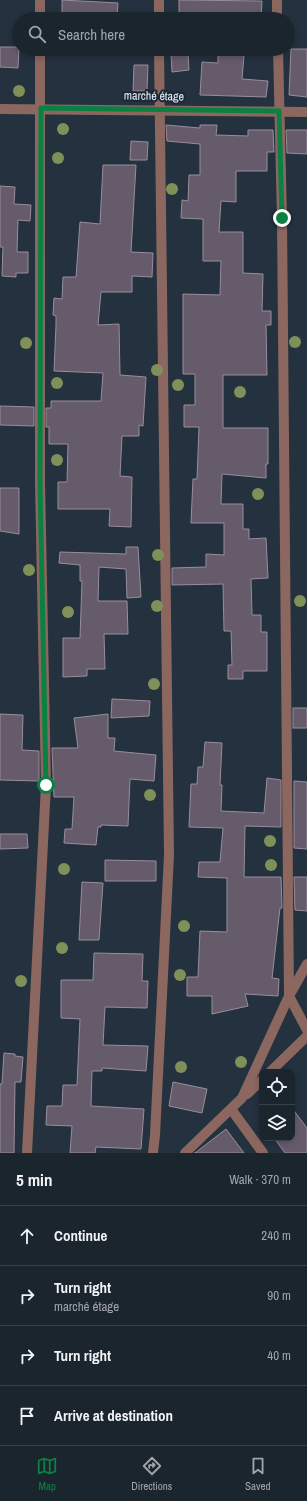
<!DOCTYPE html>
<html lang="en">
<head>
<meta charset="utf-8">
<style>
  :root { --surface:#1b252e; --page:#28313a; --text:#f1f3f6; --muted:#a0a5aa; --line:#39424a; --accent:#0b8043 }
  body { margin:0; font-family:"Archivo Narrow",sans-serif; background:var(--page); color:var(--text) }
  .controls { position:absolute; right:12px; bottom:12px; display:grid; overflow:hidden; border-radius:8px; box-shadow:0 2px 6px #0003 }
  .controls button { width:36px; height:36px; display:grid; place-items:center; padding:0; border:0; border-bottom:1px solid var(--line); background:var(--surface); color:var(--text); font:20px sans-serif }
  .stop { position:absolute; width:12px; height:12px; margin:-9px; border:3px solid #0b8043; border-radius:50%; background:#fff }
  .stop.end { background:#0b8043; border-color:#fff; box-shadow:0 1px 4px #0008 }
  .list { margin:0; padding:0; list-style:none }
  h2 { display:flex; justify-content:space-between; align-items:center; height:52px; margin:0; padding:0 16px; font-size:17px }
  h2 small { font-size:13px; font-weight:400; color:var(--muted) }
  .list li { display:grid; grid-template-columns:26px 1fr auto; gap:12px; align-items:center; box-sizing:border-box; height:60px; padding:0 16px; border-top:1px solid var(--line) }
  .list b { display:block; font-size:15px; white-space:nowrap }
  .list p { margin:0; font-size:13px; white-space:nowrap; color:var(--muted) }
  .list em { font-size:13px; font-style:normal; color:var(--muted) }
  .icon { flex:none; width:22px; height:22px; fill:none; stroke:currentColor; stroke-width:2; stroke-linecap:round; stroke-linejoin:round }
  .map { position:relative; flex:none; width:307px; height:1153px; overflow:hidden }
  .search { position:absolute; background:var(--surface); box-shadow:0 2px 6px #0003; left:12px; right:12px; top:12px; height:44px; display:flex; align-items:center; gap:10px; box-sizing:border-box; padding:0 14px; border-radius:22px; color:var(--muted); font-size:15px }
  .sheet { height:292px; background:var(--surface) }
  nav { display:flex; justify-content:space-around; align-items:center; box-sizing:border-box; height:56px; border-top:1px solid var(--line); background:var(--surface); font-size:11px; color:var(--muted) }
  nav a { display:grid; justify-items:center; gap:2px }
  nav .on { color:var(--accent) }
  .map>svg:first-child { display:block }
</style>
</head>
<body>
<div class="map">
<svg width="307" height="1153" viewBox="0 0 307 1153">
  <rect width="100%" height="100%" fill="#24313e"/>
  <g fill="#665b6b" stroke="#998d9e">
    <polygon points="62,0 118,3 117,19 62,19"/>
    <polygon points="179,0 262,1 261,19 179,19"/>
    <polygon points="0,47 19,47 18,68 0,67"/>
    <polygon points="291,49 307,49 307,97 289,95"/>
    <polygon points="188,53 189,70 172,72 171,54"/>
    <polygon points="218,53 244,55 242,79 268,81 266,97 200,95 202,62 218,63"/>
    <polygon points="134,65 148,65 147,91 133,91"/>
    <polygon points="166,125 200,128 200,125 217,125 216,135 248,136 248,130 273,130 274,152 267,152 267,171 236,171 236,202 221,201 219,232 243,232 243,273 263,274 262,311 271,311 271,325 266,325 267,375 223,375 223,428 268,428 268,464 266,464 266,478 222,474 221,504 243,504 243,529 249,529 249,539 266,538 268,578 251,579 252,615 261,615 261,632 267,632 267,671 243,671 243,679 228,679 228,665 232,665 231,631 224,631 223,584 172,585 172,568 206,567 206,554 224,555 224,523 191,523 193,479 197,479 199,427 184,427 184,405 195,405 195,374 183,374 183,294 220,295 221,261 203,261 203,219 181,218 182,200 188,201 189,175 200,175 200,144 167,141"/>
    <polygon points="286,130 307,130 307,154 287,153"/>
    <polygon points="131,141 148,142 147,160 130,160"/>
    <polygon points="103,165 136,165 131,252 153,253 152,277 132,276 132,292 101,292 98,325 119,324 120,375 146,377 143,426 139,425 139,436 122,436 120,476 132,477 131,527 109,526 110,509 58,509 58,482 67,482 68,444 49,444 49,427 46,427 46,408 51,408 51,401 101,401 103,373 54,371 56,325 56,316 53,315 54,298 62,299 63,277 76,277 80,222 100,224"/>
    <polygon points="0,186 15,187 14,204 31,205 30,221 18,220 17,252 28,252 28,273 16,273 16,277 2,276 3,247 0,247"/>
    <polygon points="0,406 34,407 34,426 0,425"/>
    <polygon points="0,488 19,488 19,534 0,531"/>
    <polygon points="126,547 138,547 141,597 127,598 126,569 99,567 98,601 127,601 128,634 104,634 105,669 87,669 87,676 63,677 63,638 80,638 82,581 80,581 80,565 59,563 60,552 126,554"/>
    <polygon points="112,699 150,701 149,716 111,718"/>
    <rect x="293" y="708" width="14" height="20"/>
    <polygon points="0,714 23,715 22,750 39,751 39,781 0,780"/>
    <polygon points="108,714 108,738 115,738 114,751 156,755 154,781 130,779 128,826 101,825 101,827 98,827 96,845 64,843 65,829 72,829 74,797 54,797 52,748 78,748 74,718"/>
    <polygon points="205,742 222,743 220,785 222,785 221,811 264,813 267,778 281,780 281,827 245,826 244,877 281,877 282,908 280,908 272,978 279,979 278,996 245,994 248,1006 212,1014 212,996 187,996 187,977 198,977 200,931 227,932 227,878 198,877 199,862 220,862 223,828 189,827 191,784 197,784 198,767 203,767"/>
    <polygon points="294,781 307,782 307,849 294,848"/>
    <polygon points="0,834 27,834 28,848 0,849"/>
    <polygon points="105,860 156,861 156,881 105,881"/>
    <polygon points="294,877 307,877 307,911 295,910"/>
    <polygon points="82,882 103,883 99,940 79,940"/>
    <polygon points="94,953 143,954 142,981 148,981 147,1008 105,1007 103,1045 148,1046 146,1071 102,1068 102,1071 92,1071 91,1106 144,1109 141,1149 96,1147 95,1153 70,1153 72,1126 46,1125 47,1106 62,1106 63,1085 77,1085 80,1019 61,1018 61,980 93,980"/>
    <polygon points="4,1053 15,1054 15,1056 23,1057 21,1082 15,1082 14,1153 0,1153 0,1084 2,1084"/>
    <polygon points="173,1082 207,1089 202,1113 169,1106"/>
    <polygon points="292,1108 307,1128 307,1153 285,1153 274,1138 292,1138"/>
    <polygon points="226,1129 244,1153 194,1153 195,1153"/>
  </g>
  <g fill="none" stroke-linecap="round" stroke-linejoin="round">
    <g stroke="#8c6760" stroke-width="10">
      <polyline points="40,0 40,19"/>
      <polyline points="159,0 159,19"/>
      <polyline points="277,0 277,19"/>
      <polyline points="0,109 307,112"/>
      <polyline points="307,964 289,996 307,1030"/>
      <polyline points="270,1072 307,1036"/>
      <polyline points="247,1094 262,1080"/>
      <polyline points="231,1109 263,1153"/>
      <polyline points="27,1153 46,785 40,482 40,49"/>
      <polyline points="153,1153 155,1135 169,855 159,49"/>
      <polyline points="185,1153 242,1098 289,996 282,218 278,49"/>
    </g>
  </g>
  <g fill="#7f9058">
    <circle cx="19" cy="91" r="6"/>
    <circle cx="63" cy="129" r="6"/>
    <circle cx="58" cy="158" r="6"/>
    <circle cx="172" cy="189" r="6"/>
    <circle cx="295" cy="342" r="6"/>
    <circle cx="26" cy="343" r="6"/>
    <circle cx="157" cy="370" r="6"/>
    <circle cx="57" cy="383" r="6"/>
    <circle cx="178" cy="385" r="6"/>
    <circle cx="240" cy="392" r="6"/>
    <circle cx="57" cy="460" r="6"/>
    <circle cx="258" cy="494" r="6"/>
    <circle cx="158" cy="555" r="6"/>
    <circle cx="29" cy="570" r="6"/>
    <circle cx="300" cy="601" r="6"/>
    <circle cx="157" cy="606" r="6"/>
    <circle cx="68" cy="612" r="6"/>
    <circle cx="154" cy="684" r="6"/>
    <circle cx="150" cy="795" r="6"/>
    <circle cx="270" cy="841" r="6"/>
    <circle cx="271" cy="865" r="6"/>
    <circle cx="64" cy="869" r="6"/>
    <circle cx="184" cy="926" r="6"/>
    <circle cx="62" cy="948" r="6"/>
    <circle cx="180" cy="975" r="6"/>
    <circle cx="21" cy="981" r="6"/>
    <circle cx="241" cy="1062" r="6"/>
    <circle cx="181" cy="1067" r="6"/>
  </g>
  <g fill="none" stroke-linecap="round" stroke-linejoin="round">
    <polyline stroke="#0b8043" stroke-width="5" points="46,785 40,482 41,108 279,111 282,218"/>
  </g>
  <g text-anchor="middle" dominant-baseline="central" stroke-width="4" stroke-linejoin="round" paint-order="stroke">
    <g font-size="12" fill="#e8f1f9" stroke="#1a2734">
      <text transform="translate(154 96) rotate(1)">marché étage</text>
    </g>
  </g>
</svg>
<div class="controls">
<button><svg class="icon" aria-label="locate" viewBox="0 0 24 24"><circle cx="12" cy="12" r="6"/><path d="M12 2v4M12 18v4M2 12h4M18 12h4"/></svg></button>
<button><svg class="icon" aria-label="layers" viewBox="0 0 24 24"><path d="M12 4l9 5-9 5-9-5zM3 14l9 5 9-5"/></svg></button>
</div>
<div class="stop" style="left:46px;top:785px"></div>
<div class="stop end" style="left:282px;top:218px"></div>
<div class="search"><svg class="icon" aria-label="search" viewBox="0 0 24 24"><circle cx="10" cy="10" r="6"/><path d="M15 15l6 6"/></svg>Search here</div>
</div>
<section class="sheet">
<h2>5 min<small>Walk · 370 m</small></h2>
<ul class="list">
<li><svg class="icon" aria-label="ahead" viewBox="0 0 24 24"><path d="M12 20V5M6 11l6-6 6 6"/></svg><div><b>Continue</b></div><em>240 m</em></li>
<li><svg class="icon" aria-label="right" viewBox="0 0 24 24"><path d="M7 20v-9h11M14 6l5 5-5 5"/></svg><div><b>Turn right</b><p>marché étage</p></div><em>90 m</em></li>
<li><svg class="icon" aria-label="right" viewBox="0 0 24 24"><path d="M7 20v-9h11M14 6l5 5-5 5"/></svg><div><b>Turn right</b></div><em>40 m</em></li>
<li><svg class="icon" aria-label="arrive" viewBox="0 0 24 24"><path d="M6 21V4h12l-3 4 3 4H6"/></svg><div><b>Arrive at destination</b></div></li>
</ul>
</section>
<nav>
<a class="on"><svg class="icon" aria-label="map" viewBox="0 0 24 24"><path d="M3 6l6-2 6 2 6-2v14l-6 2-6-2-6 2zM9 4v14M15 6v14"/></svg>Map</a>
<a><svg class="icon" aria-label="directions" viewBox="0 0 24 24"><path d="M12 3l9 9-9 9-9-9zM9 14v-3h6M13 9l2 2-2 2"/></svg>Directions</a>
<a><svg class="icon" aria-label="saved" viewBox="0 0 24 24"><path d="M7 4h10v16l-5-4-5 4z"/></svg>Saved</a>
</nav>
</body>
</html>
